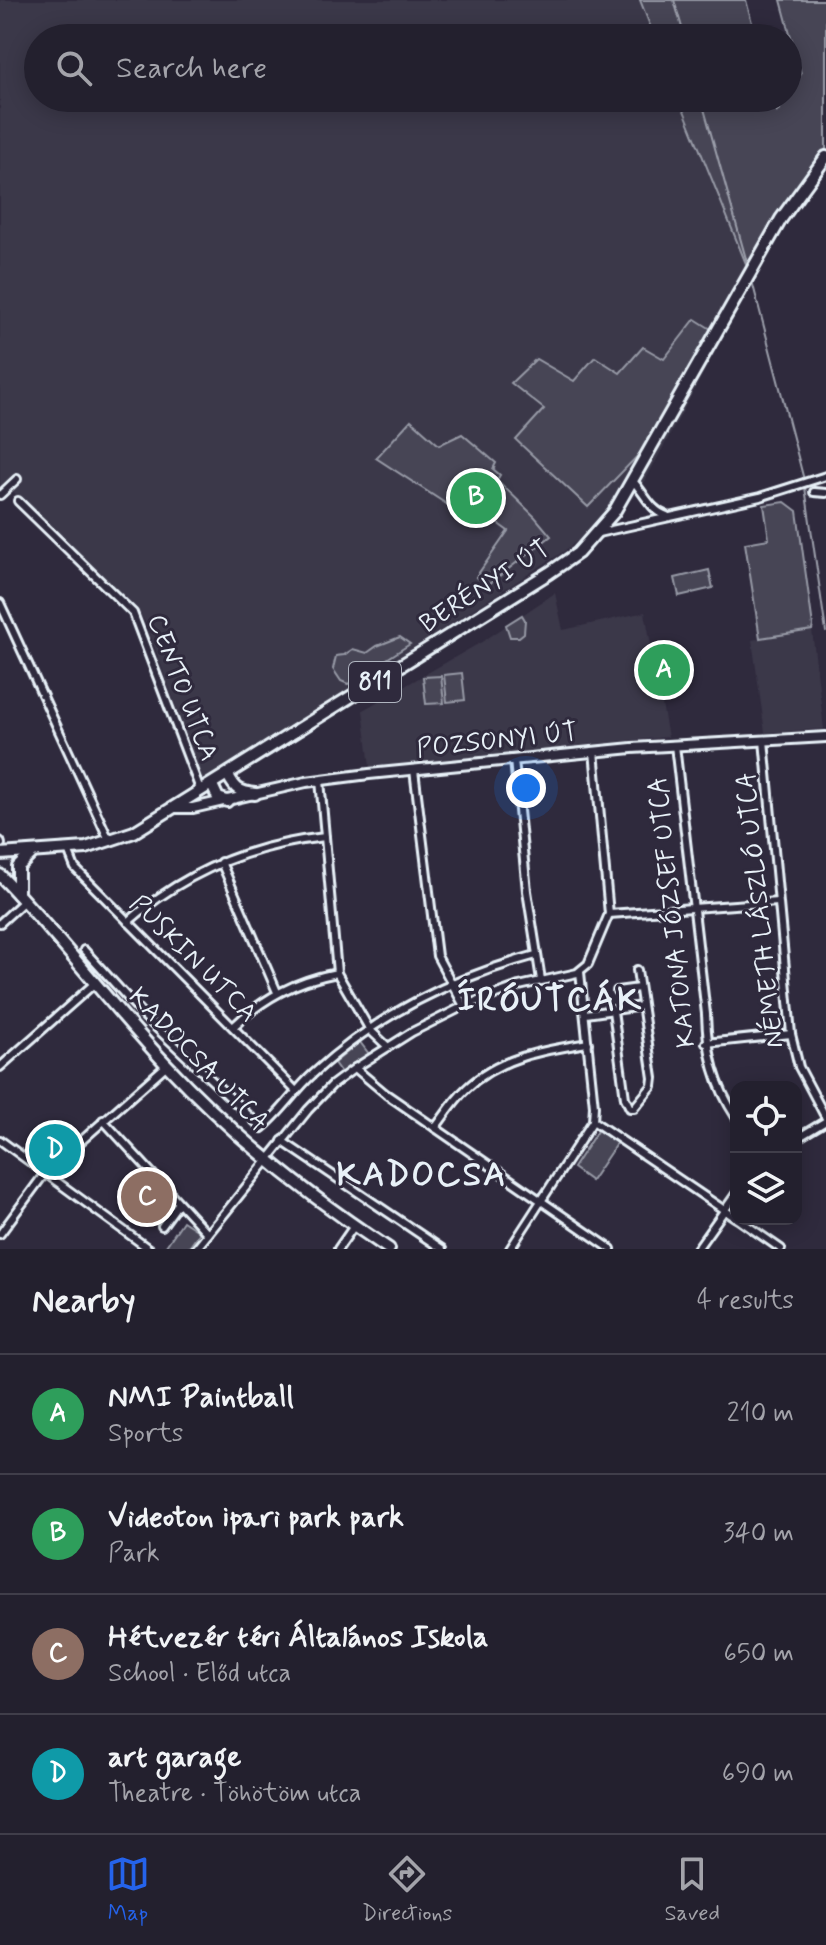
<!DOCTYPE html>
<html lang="en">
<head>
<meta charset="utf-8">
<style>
  :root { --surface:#23202e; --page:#2b2836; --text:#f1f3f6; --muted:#a3a3aa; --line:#403e4a; --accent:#2563eb }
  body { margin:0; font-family:Mynerve,sans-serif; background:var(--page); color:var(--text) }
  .controls { position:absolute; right:24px; bottom:24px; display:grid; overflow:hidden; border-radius:16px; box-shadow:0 4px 20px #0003 }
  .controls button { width:72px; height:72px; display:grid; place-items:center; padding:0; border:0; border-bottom:2px solid var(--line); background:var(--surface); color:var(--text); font:40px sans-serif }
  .you { position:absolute; left:526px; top:788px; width:28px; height:28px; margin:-20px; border:6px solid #fff; border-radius:50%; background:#1a73e8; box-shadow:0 0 0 12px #1a73e833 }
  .badge { display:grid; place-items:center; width:52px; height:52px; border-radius:50%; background:var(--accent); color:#fff; font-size:26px; font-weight:700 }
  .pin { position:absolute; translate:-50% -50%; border:4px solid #fff; box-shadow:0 2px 8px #0006 }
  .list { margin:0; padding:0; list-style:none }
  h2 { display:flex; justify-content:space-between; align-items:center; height:104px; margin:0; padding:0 32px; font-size:34px }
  h2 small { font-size:26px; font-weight:400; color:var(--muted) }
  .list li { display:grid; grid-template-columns:52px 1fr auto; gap:24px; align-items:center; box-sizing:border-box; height:120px; padding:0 32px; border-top:2px solid var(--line) }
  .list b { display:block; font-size:30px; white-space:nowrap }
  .list p { margin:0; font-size:26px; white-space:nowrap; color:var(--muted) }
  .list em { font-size:26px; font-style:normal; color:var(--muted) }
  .icon { flex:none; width:44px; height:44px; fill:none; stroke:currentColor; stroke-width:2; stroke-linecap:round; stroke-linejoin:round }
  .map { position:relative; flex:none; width:826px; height:1249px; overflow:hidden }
  .search { position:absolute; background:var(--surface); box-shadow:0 4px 20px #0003; left:24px; right:24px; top:24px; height:88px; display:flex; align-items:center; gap:20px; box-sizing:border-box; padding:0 28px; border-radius:44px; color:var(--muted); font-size:30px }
  .sheet { height:584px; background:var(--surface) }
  nav { display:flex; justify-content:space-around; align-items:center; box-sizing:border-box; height:112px; border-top:2px solid var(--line); background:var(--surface); font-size:22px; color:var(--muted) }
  nav a { display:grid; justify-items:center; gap:4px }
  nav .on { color:var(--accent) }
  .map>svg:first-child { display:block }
</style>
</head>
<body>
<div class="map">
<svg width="826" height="1249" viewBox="0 0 826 1249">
  <rect width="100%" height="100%" fill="#2f2a3d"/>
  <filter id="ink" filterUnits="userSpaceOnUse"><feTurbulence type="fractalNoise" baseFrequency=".0125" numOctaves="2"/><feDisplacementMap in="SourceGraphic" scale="16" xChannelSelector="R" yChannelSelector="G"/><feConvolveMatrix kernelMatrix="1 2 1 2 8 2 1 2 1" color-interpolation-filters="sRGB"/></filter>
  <g filter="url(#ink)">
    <g fill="#3b3749">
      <polygon points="0,0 640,0 655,38 38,38 38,98 679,98 753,281 638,494 563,552 203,782 146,624 136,607 10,489 0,498"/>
      <polygon points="555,593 563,630 645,612 668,737 370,767 363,710 485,640"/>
      <polygon points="812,630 824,729 765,733 752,640"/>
    </g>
    <g fill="#464455" stroke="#979aa6" stroke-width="2">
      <polygon points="640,0 746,0 756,38 655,38"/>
      <polygon points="781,0 826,0 826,155 802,186 753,281 679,98 772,98 777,112 788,98 801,74"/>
      <polygon points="695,319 711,329 651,442 588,507 516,440 544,409 511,383 536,359 574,381 595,357 620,373 643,347 664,359"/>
      <polygon points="411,420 439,445 462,434 496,463 493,469 500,475 497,480 535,517 551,536 489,584 476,577 508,531 475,507 468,518 376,458"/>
      <polygon points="785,502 797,511 813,626 812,630 760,638 745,543 769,539 764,505"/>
      <polygon points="709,570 713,588 679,596 675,578"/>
      <polygon points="522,615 525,620 524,633 519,637 510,637 506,625"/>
      <polygon points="400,637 410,644 348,684 341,681 333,669 336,656 344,655 353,649 367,653 377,646"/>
      <polygon points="462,673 465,700 447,702 444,675"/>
      <polygon points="441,676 444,703 426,704 423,677"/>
      <polygon points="360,1042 369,1054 342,1074 334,1063"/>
      <polygon points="599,1128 618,1141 591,1181 573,1168"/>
      <polygon points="183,1221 200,1232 188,1249 164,1249"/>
    </g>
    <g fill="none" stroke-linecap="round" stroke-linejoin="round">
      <g stroke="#9c9fab" stroke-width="2">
        <polyline points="674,0 685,38"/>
        <polyline points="701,98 748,266"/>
        <polyline points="752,281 804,480"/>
        <polyline points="805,487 826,632"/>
      </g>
      <defs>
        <g id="minor">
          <path d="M633,481c12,13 17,29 34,35"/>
          <polyline points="814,492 826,493"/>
          <polyline points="0,495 17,479"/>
          <polyline points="18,501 133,613 201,792"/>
          <polyline points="598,533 760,497 826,476"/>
          <polyline points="0,603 110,842"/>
          <polyline points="764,740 791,1034 799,1067 826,1118"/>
          <path d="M675,745l31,269c1,39 9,71 30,103"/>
          <polyline points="514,760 527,891 541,980"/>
          <polyline points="414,770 437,956 464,1006"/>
          <polyline points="320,780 337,973 370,1030 388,1047"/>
          <polyline points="0,841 1,844"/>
          <polyline points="68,850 75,868 296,1091"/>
          <polyline points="221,862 277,992"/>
          <polyline points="609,914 778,902"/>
          <path d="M128,922c57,-51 122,-77 197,-85"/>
          <polyline points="0,923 24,901"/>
          <path d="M84,950l62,68 116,110c19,-15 33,-38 51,-54 65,-60 139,-96 223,-119"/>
          <polyline points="617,991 639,988"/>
          <polyline points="613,1011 625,1098 630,1108 634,1108 652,1086 653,1078 637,970"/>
          <polyline points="586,1014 642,1006"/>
          <path d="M233,1027c30,-29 62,-46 104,-54"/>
          <polyline points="706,1043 791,1034"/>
          <polyline points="0,1067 95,983"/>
          <polyline points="355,1068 386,1094 611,1249"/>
          <polyline points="103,1120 208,1234"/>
          <polyline points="593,1121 736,1218"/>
          <path d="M435,1128c10,-13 19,-28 31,-39 33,-32 78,-39 122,-46"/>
          <polyline points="796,1139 826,1121"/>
          <polyline points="0,1140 149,1249"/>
          <polyline points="282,1141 442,1249"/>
          <polyline points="738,1219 781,1249"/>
          <polyline points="162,1226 178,1204"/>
          <polyline points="0,1234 45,1173 167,1065"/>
          <polyline points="196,1249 308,1110 332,1085 355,1068 412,1032 464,1006 519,986 577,973 588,964 609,914 594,751"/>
          <polyline points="338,1249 354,1226"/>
          <polyline points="510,1249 593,1121 594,1106 580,972"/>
          <polyline points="697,1249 736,1194"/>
        </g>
        <polyline id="tertiary" points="176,808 193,808 306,782 369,774 632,748 826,737"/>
        <g id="primary">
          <path d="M228,775c7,14 11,17 27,19"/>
          <polyline points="212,785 218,798 227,801"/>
          <polyline points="0,854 86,848 134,832 549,573 578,553 614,512 781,219 826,157"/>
          <path d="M0,875c58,60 108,127 165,188 67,72 142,132 224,186"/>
          <polyline points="18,894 18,867 31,854"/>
        </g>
      </defs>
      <use href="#minor" stroke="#e8f1f8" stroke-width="12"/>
      <use href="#tertiary" stroke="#e8f1f8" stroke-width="14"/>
      <use href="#primary" stroke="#e8f1f8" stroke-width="16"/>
      <use href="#minor" stroke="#2f2a3d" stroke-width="6"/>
      <use href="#tertiary" stroke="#2f2a3d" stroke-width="8"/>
      <use href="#primary" stroke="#2f2a3d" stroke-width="10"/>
    </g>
  </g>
  <g text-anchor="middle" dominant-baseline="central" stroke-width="6" stroke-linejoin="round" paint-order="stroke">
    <rect fill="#2f2a3d" stroke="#b0b5c0" stroke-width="2" x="349" y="662" width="52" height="40" rx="6"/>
    <g font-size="24" font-weight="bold" fill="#e8f1f8">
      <text x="375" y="682">811</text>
    </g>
    <g font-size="26" fill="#e8f1f8" stroke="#2f2a3d">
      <text transform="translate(485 587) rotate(-33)">BERÉNYI ÚT</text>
      <text transform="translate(182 688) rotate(69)">CENTO UTCA</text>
      <text transform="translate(497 741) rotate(-6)">POZSONYI ÚT</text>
      <text transform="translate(761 910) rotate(-96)">NÉMETH LÁSZLÓ UTCA</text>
      <text transform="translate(673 912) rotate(-96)">KATONA JÓZSEF UTCA</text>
      <text transform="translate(193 959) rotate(45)">PUSKIN UTCA</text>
      <text transform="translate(198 1060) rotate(46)">KADOCSA UTCA</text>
    </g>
    <g font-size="34" font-weight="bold" letter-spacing="2" fill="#e8f1f8" stroke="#2f2a3d">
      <text x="550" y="1000">ÍRÓUTCÁK</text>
      <text x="422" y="1175">KADOCSA</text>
    </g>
  </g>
</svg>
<div class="controls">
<button><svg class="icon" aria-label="locate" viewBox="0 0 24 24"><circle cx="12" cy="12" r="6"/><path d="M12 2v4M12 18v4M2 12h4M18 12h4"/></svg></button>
<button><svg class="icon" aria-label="layers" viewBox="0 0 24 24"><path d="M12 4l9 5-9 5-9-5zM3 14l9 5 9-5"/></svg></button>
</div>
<div class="you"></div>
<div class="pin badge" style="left:664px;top:670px;background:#2e9e5b">A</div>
<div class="pin badge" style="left:476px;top:498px;background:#2e9e5b">B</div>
<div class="pin badge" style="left:147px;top:1197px;background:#8d6e63">C</div>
<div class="pin badge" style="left:55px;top:1150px;background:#0f9aa8">D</div>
<div class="search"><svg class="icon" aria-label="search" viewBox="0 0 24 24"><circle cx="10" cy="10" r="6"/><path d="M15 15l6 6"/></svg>Search here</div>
</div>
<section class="sheet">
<h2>Nearby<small>4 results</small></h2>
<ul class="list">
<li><span class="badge" style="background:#2e9e5b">A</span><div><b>NMI Paintball</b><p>Sports</p></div><em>210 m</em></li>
<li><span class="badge" style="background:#2e9e5b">B</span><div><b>Videoton ipari park park</b><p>Park</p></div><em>340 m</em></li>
<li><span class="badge" style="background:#8d6e63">C</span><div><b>Hétvezér téri Általános Iskola</b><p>School · Előd utca</p></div><em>650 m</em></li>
<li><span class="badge" style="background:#0f9aa8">D</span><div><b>art garage</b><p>Theatre · Töhötöm utca</p></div><em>690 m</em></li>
</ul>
</section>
<nav>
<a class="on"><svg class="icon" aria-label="map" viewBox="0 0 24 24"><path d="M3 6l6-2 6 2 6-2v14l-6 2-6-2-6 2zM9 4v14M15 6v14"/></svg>Map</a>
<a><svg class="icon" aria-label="directions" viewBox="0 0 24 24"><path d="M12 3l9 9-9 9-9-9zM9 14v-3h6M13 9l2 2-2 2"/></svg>Directions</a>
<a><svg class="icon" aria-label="saved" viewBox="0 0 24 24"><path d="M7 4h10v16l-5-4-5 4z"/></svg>Saved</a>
</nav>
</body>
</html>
